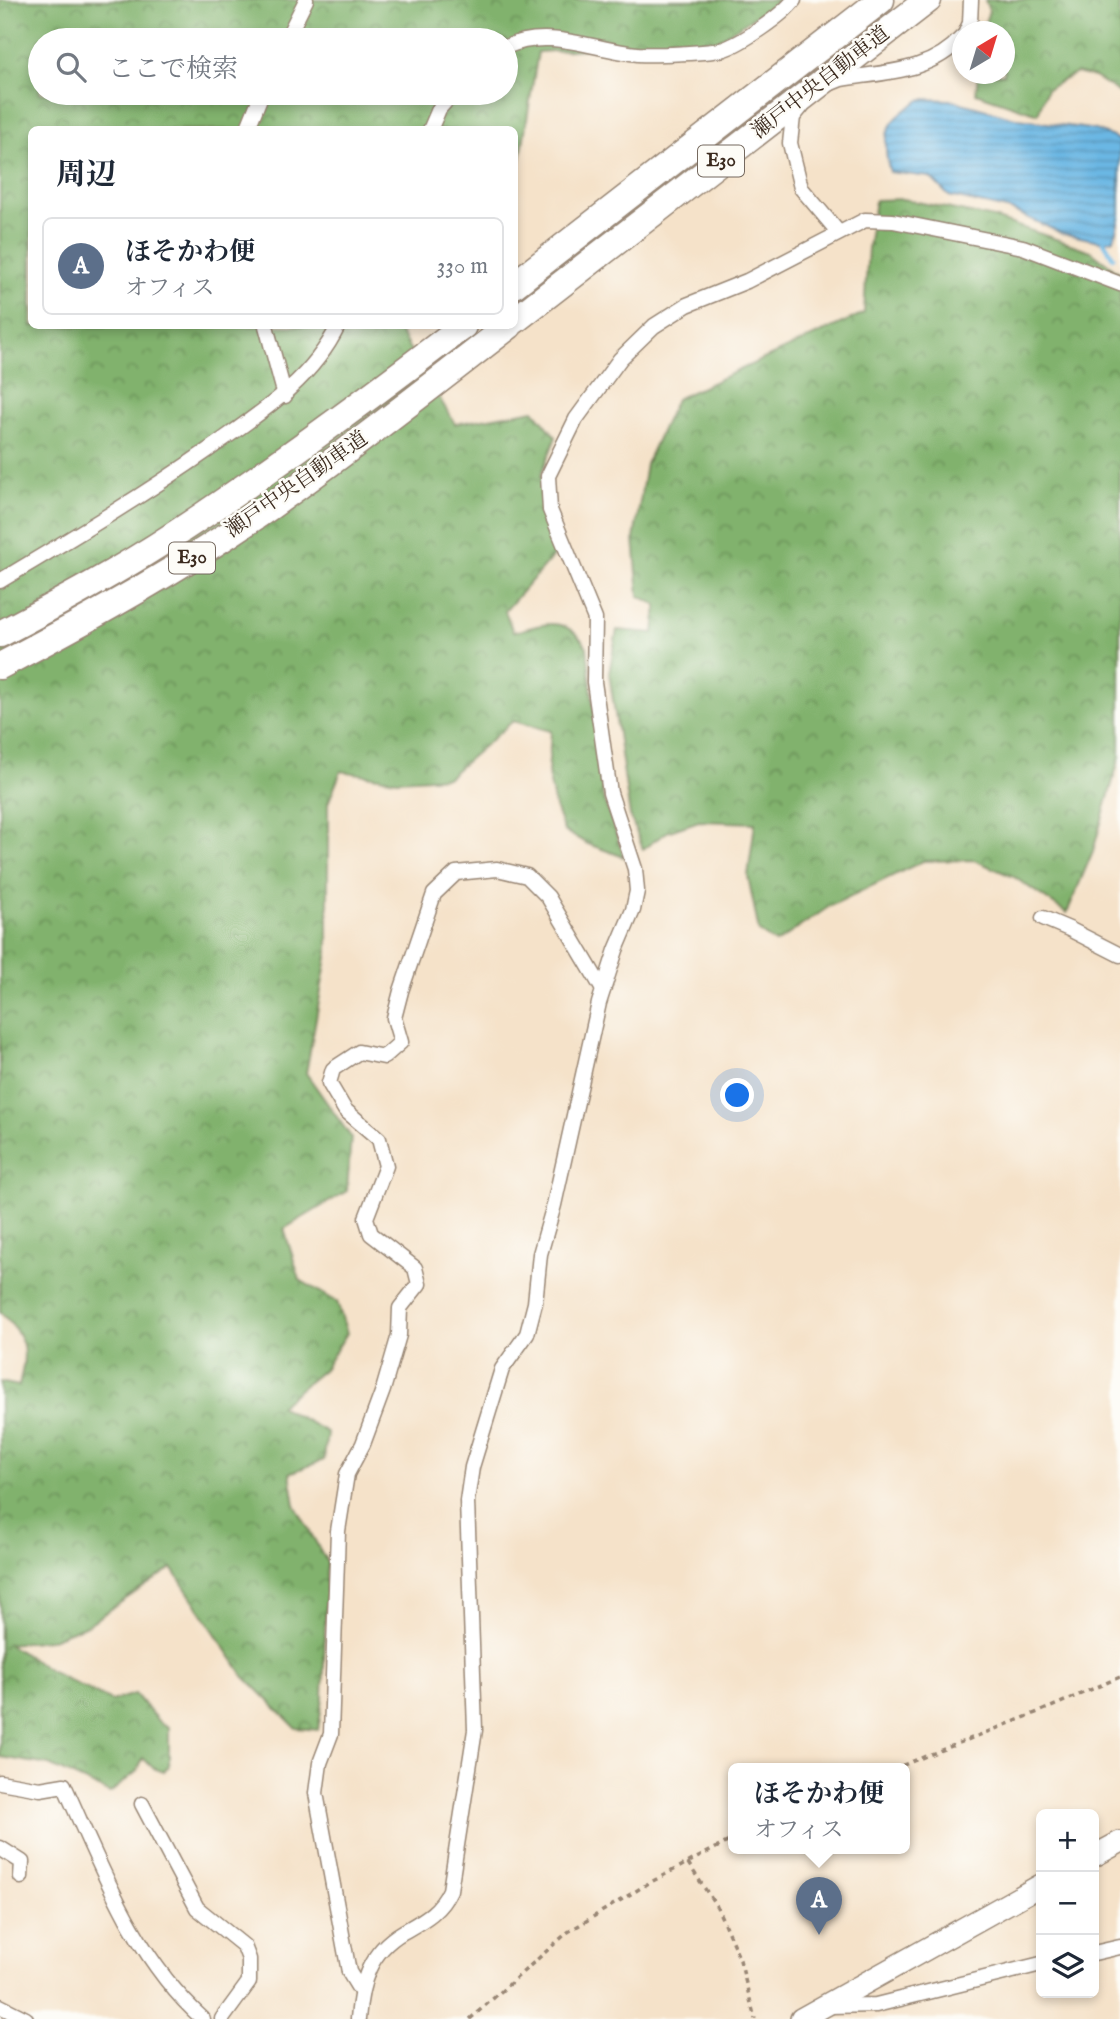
<!DOCTYPE html>
<html lang="ja">
<head>
<meta charset="utf-8">
<style>
  :root { --surface:#fff; --page:#f2f2f3; --text:#1f2937; --muted:#747a83; --line:#e0e1e3; --accent:#2563eb }
  body { margin:0; font-family:"IM FELL English","Noto Serif JP",serif; background:var(--page); color:var(--text) }
  .controls { position:absolute; right:21px; bottom:21px; display:grid; overflow:hidden; border-radius:10px; box-shadow:0 4px 10px #0003 }
  .controls button { width:63px; height:63px; display:grid; place-items:center; padding:0; border:0; border-bottom:2px solid var(--line); background:var(--surface); color:var(--text); font:35px sans-serif }
  .compass { position:absolute; left:952px; top:21px; width:63px; height:63px; border-radius:50%; background:var(--surface); box-shadow:0 4px 10px #0003; rotate:38deg }
  .you { position:absolute; left:738px; top:1096px; width:24px; height:24px; margin:-18px; border:5px solid #fff; border-radius:50%; background:#1a73e8; box-shadow:0 0 0 10px #1a73e833 }
  .badge { display:grid; place-items:center; width:46px; height:46px; border-radius:50%; background:var(--accent); color:#fff; font-size:23px; font-weight:700 }
  .pin { position:absolute; translate:-50% -58px; filter:drop-shadow(0 2px 4px #0008) }
  .pin::after { content:''; position:absolute; top:37px; width:24px; height:21px; background:inherit; clip-path:polygon(0 0,100% 0,50% 100%) }
  .popup { position:absolute; left:728px; top:1763px; width:182px; height:91px; box-sizing:border-box; display:grid; place-content:center; border-radius:10px; background:var(--surface); filter:drop-shadow(0 2px 5px #0005); font-size:23px; white-space:nowrap; color:var(--muted) }
  .popup b { font-size:26px; color:var(--text) }
  .popup::after { content:''; position:absolute; left:50%; top:100%; margin-left:-14px; border:14px solid transparent; border-top-color:var(--surface) }
  .list { margin:0; padding:0; list-style:none }
  h2 { display:flex; justify-content:space-between; align-items:center; height:91px; margin:0; padding:0 28px; font-size:30px }
  h2 small { font-size:23px; font-weight:400; color:var(--muted) }
  .list li { display:grid; grid-template-columns:46px 1fr auto; gap:21px; align-items:center; box-sizing:border-box; height:98px; margin:0 14px 14px; padding:0 14px; border:2px solid var(--line); border-radius:10px }
  .list b { display:block; font-size:26px; white-space:nowrap }
  .list p { margin:0; font-size:23px; white-space:nowrap; color:var(--muted) }
  .list em { font-size:23px; font-style:normal; color:var(--muted) }
  .icon { flex:none; width:38px; height:38px; fill:none; stroke:currentColor; stroke-width:2; stroke-linecap:round; stroke-linejoin:round }
  .map { position:relative; flex:none; width:1120px; height:2019px; overflow:hidden }
  .search { position:absolute; background:var(--surface); box-shadow:0 4px 10px #0003; left:28px; top:28px; width:490px; height:77px; display:flex; align-items:center; gap:18px; box-sizing:border-box; padding:0 24px; border-radius:38px; color:var(--muted); font-size:26px }
  .panel { position:absolute; background:var(--surface); box-shadow:0 4px 10px #0003; left:28px; top:126px; width:490px; height:203px; border-radius:10px }
  .map>svg:first-child { display:block }
</style>
</head>
<body>
<div class="map">
<svg width="1120" height="2019" viewBox="0 0 1120 2019">
  <defs>
    <pattern id="forest-crowns" width="20" height="18" patternUnits="userSpaceOnUse" patternTransform="scale(1.75)"><rect width="20" height="18" fill="#81b26d"/><path d="M2 6a3 3 0 1 1 6 0M12 15a3 3 0 1 1 6 0" fill="none" stroke="#6b9159"/></pattern>
    <pattern id="water-rules" width="6" height="5" patternUnits="userSpaceOnUse" patternTransform="scale(1.75)"><rect width="6" height="5" fill="#6bb7e4"/><path d="M0 2.5h6" fill="none" stroke="#5995b8"/></pattern>
  </defs>
  <rect width="100%" height="100%" fill="#fdfcf7"/>
  <filter id="ink" filterUnits="userSpaceOnUse"><feTurbulence type="fractalNoise" baseFrequency=".0143" numOctaves="2"/><feDisplacementMap in="SourceGraphic" scale="14" xChannelSelector="R" yChannelSelector="G"/><feConvolveMatrix kernelMatrix="1 2 1 2 8 2 1 2 1" color-interpolation-filters="sRGB"/></filter>
  <filter id="wash" filterUnits="userSpaceOnUse"><feTurbulence type="fractalNoise" baseFrequency=".00686" numOctaves="4" result="noise"/><feDisplacementMap in="SourceGraphic" scale="28" xChannelSelector="R" yChannelSelector="G"/><feGaussianBlur stdDeviation="1.57" result="paint"/><feColorMatrix in="noise" values="0 0 0 0 0 0 0 0 0 0 0 0 0 0 0 0 0 1.4 0 .05"/><feComposite in="paint" operator="in"/></filter>
  <g filter="url(#wash)">
    <rect width="100%" height="100%" fill="#f5e2c9"/>
    <g fill="url(#forest-crowns)" stroke="#5e6e46" stroke-width="2" fill-rule="evenodd">
      <path d="M0,0h780l-64,41 -178,11 -23,140 -1,-62h-482v196h364l59,98 79,-14 22,27 -15,38 13,80 -49,56 8,21c33,-8 51,-18 74,15l16,150 21,60 -36,-13 -24,-13 -9,-24 -7,-34 3,-42 -38,-10 -65,56 -51,3 -56,-9 -13,32v149l-22,121 45,64 -4,54 -63,38 16,51 37,22 10,31 -23,36 -45,37 48,26 -3,28 -34,13 5,32 32,57 -4,136 -5,32 -22,-2 -53,-53 -71,-107 -85,57 -38,15 -41,4 48,30 55,27 24,-7 24,28 10,5v38l-5,7 -11,-4 -10,-10 -6,13 -27,22 -61,-28 -49,-8v-375l19,4c8,-36 9,-47 -19,-74zM40,40h466v53h-466z"/>
      <polygon points="985,0 1120,0 1120,93 1094,77 1076,73 1047,89 1038,114 976,93 978,74 1004,74 1004,32 982,31 989,11"/>
      <polygon points="903,199 994,218 1091,251 1120,273 1120,756 1093,851 1067,913 1014,877 974,860 923,861 830,906 776,943 759,932 748,876 755,823 699,821 667,832 643,849 630,816 609,673 617,630 654,633 657,605 639,596 634,539 646,464 676,399 864,313 868,248 875,200"/>
    </g>
    <path fill="url(#water-rules)" stroke="#537081" stroke-width="2" d="M922,99l29,1 68,19 77,11 24,10v75l-6,24 -10,3 -43,-9 -50,-23 -62,-14 -19,-19 -40,-5c-11,-39 -1,-54 32,-73z"/>
    <g fill="none" stroke-linecap="round" stroke-linejoin="round">
      <polyline stroke="#6bb7e4" stroke-width="5" points="1104,242 1113,257"/>
    </g>
  </g>
  <g filter="url(#ink)">
    <g fill="none" stroke-linecap="round" stroke-linejoin="round">
      <defs>
        <g id="street">
          <polyline points="966,32 970,23 971,0"/>
          <polyline points="286,40 306,0"/>
          <path d="M506,47c42,-20 88,3 132,7 15,1 72,-1 86,-5 18,-6 59,-34 70,-49"/>
          <path d="M831,83l10,-4c44,-7 91,-7 121,-42"/>
          <polyline points="802,106 793,117 790,143 801,188 839,233"/>
          <polyline points="247,130 262,93"/>
          <polyline points="430,130 439,109 453,93"/>
          <polyline points="266,326 285,396"/>
          <path d="M0,581c70,-42 141,-84 208,-131 49,-35 103,-68 130,-124"/>
          <polyline points="1043,918 1069,929 1120,955"/>
          <path d="M0,1782l40,7 24,-4c37,81 71,174 139,234"/>
          <polyline points="142,1804 197,1908 244,1946 249,1959 249,1982 222,2019"/>
          <polyline points="0,1848 22,1862 21,1877"/>
          <polyline points="1094,1953 1120,1947"/>
          <polyline points="360,1990 349,1972 316,1793 320,1763 331,1734 338,1531 347,1474 363,1444 383,1390 399,1335 400,1308 419,1284 415,1268 371,1234 366,1218 386,1166 379,1139 345,1110 329,1083 333,1069 359,1052 384,1057 401,1042 394,1018 401,991 434,894 456,873 497,869 527,876 548,897 603,990"/>
          <polyline points="0,2006 26,2019"/>
          <polyline points="829,2006 876,2005 1041,1964"/>
          <path d="M358,2019c3,-37 11,-67 45,-87 21,-12 37,-20 47,-42l25,-160 -8,-229 5,-34 30,-98 25,-35 8,-31 5,-49 14,-49 45,-202 17,-53 17,-40 4,-19 -2,-22 -25,-76 -16,-111 1,-63 -45,-109 -2,-34 28,-57 44,-60 34,-33 33,-21 60,-24 118,-61 28,1 130,26 97,37"/>
        </g>
        <g id="secondary">
          <polyline points="1094,1856 1120,1842"/>
          <polyline points="801,2019 1041,1885"/>
        </g>
        <g id="highway">
          <polyline points="514,285 881,0"/>
          <polyline points="514,321 928,0"/>
          <path d="M0,634c59,-31 119,-63 175,-100 99,-65 194,-136 288,-208"/>
          <path d="M0,666c93,-49 185,-100 271,-160 81,-57 159,-119 238,-180"/>
        </g>
      </defs>
      <use href="#street" stroke="#988674" stroke-width="17"/>
      <use href="#secondary" stroke="#988674" stroke-width="24"/>
      <use href="#highway" stroke="#988674" stroke-width="29"/>
      <g stroke="#988674" stroke-width="3.5" stroke-dasharray="5 5" stroke-linecap="butt">
        <polyline points="893,1769 1051,1707 1120,1677"/>
        <polyline points="688,1863 717,1907 740,1960 755,2019"/>
        <polyline points="470,2019 568,1932 649,1883 733,1839"/>
      </g>
      <use href="#street" stroke="#fff" stroke-width="14"/>
      <use href="#secondary" stroke="#fff" stroke-width="21"/>
      <use href="#highway" stroke="#fff" stroke-width="26"/>
    </g>
  </g>
  <g text-anchor="middle" dominant-baseline="central" stroke-width="5" stroke-linejoin="round" paint-order="stroke">
    <g fill="#fdfcf7" stroke="#75695f" stroke-width="2">
      <rect x="698" y="145.5" width="46" height="31" rx="5"/>
      <rect x="169" y="542.5" width="46" height="31" rx="5"/>
    </g>
    <g font-size="19" font-weight="bold" fill="#3b2a1e">
      <text x="721" y="161">E30</text>
      <text x="192" y="558">E30</text>
    </g>
    <g font-size="21" fill="#3b2a1e" stroke="#fdfcf7">
      <text transform="translate(821 83) rotate(-38)">瀬戸中央自動車道</text>
      <text transform="translate(297 485) rotate(-35)">瀬戸中央自動車道</text>
    </g>
  </g>
</svg>
<div class="controls">
<button>+</button>
<button>−</button>
<button><svg class="icon" aria-label="layers" viewBox="0 0 24 24"><path d="M12 4l9 5-9 5-9-5zM3 14l9 5 9-5"/></svg></button>
</div>
<svg class="compass" viewBox="-18 -18 36 36"><path d="M0-13l5 13h-10z" fill="#e53935"/><path d="M0 13l5-13h-10z" fill="#747a83"/></svg>
<div class="you"></div>
<div class="pin badge" style="left:819px;top:1935px;background:#5c6f8a">A</div>
<div class="popup"><b>ほそかわ便</b>オフィス</div>
<div class="search"><svg class="icon" aria-label="search" viewBox="0 0 24 24"><circle cx="10" cy="10" r="6"/><path d="M15 15l6 6"/></svg>ここで検索</div>
<section class="panel">
<h2>周辺<small></small></h2>
<ul class="list">
<li><span class="badge" style="background:#5c6f8a">A</span><div><b>ほそかわ便</b><p>オフィス</p></div><em>330 m</em></li>
</ul>
</section>
</div>
</body>
</html>
